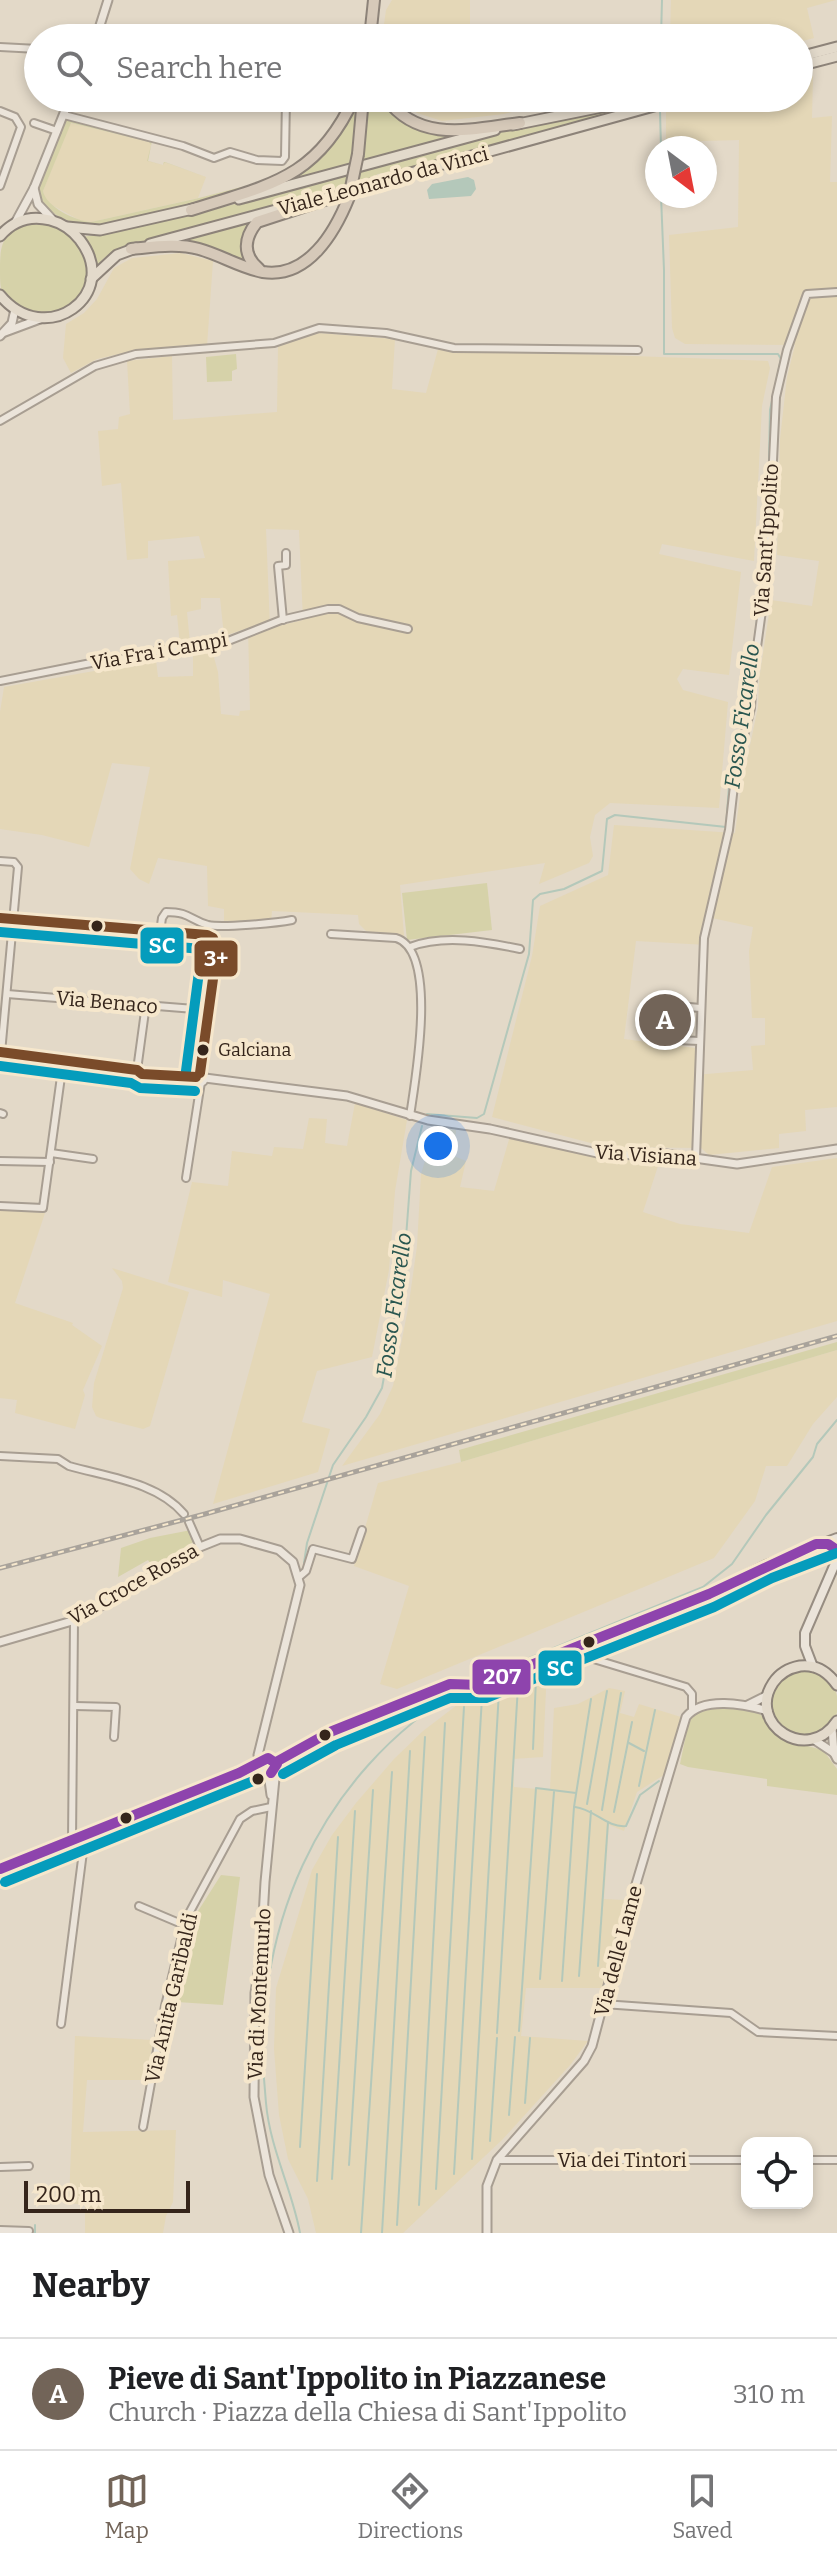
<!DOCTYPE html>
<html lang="en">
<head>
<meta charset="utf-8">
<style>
  :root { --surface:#fff; --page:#f6f6f6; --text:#202124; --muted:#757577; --line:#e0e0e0; --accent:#726458 }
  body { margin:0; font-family:Bitter,serif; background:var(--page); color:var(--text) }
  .controls { position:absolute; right:24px; bottom:24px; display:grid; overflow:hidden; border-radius:16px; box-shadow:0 4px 12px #0003 }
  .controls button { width:72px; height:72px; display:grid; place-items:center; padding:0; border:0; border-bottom:2px solid var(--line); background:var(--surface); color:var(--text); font:40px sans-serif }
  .compass { position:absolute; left:645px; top:136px; width:72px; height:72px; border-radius:50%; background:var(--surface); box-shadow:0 4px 12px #0003; rotate:148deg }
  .scale { position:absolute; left:24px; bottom:20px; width:166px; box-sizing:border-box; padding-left:8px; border:4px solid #35251b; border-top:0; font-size:22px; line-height:28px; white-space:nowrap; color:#35251b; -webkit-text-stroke:6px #f6e7cc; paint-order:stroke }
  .you { position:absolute; left:438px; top:1146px; width:28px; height:28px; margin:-20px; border:6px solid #fff; border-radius:50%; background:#1a73e8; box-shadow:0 0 0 12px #1a73e833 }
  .badge { display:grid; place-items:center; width:52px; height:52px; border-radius:50%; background:var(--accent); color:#fff; font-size:26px; font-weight:700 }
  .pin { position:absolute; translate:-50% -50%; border:4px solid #fff; box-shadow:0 2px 8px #0006 }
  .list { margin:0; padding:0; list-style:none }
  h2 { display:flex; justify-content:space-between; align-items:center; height:104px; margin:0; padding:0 32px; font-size:34px }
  h2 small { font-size:26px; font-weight:400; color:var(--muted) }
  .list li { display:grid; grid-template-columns:52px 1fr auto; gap:24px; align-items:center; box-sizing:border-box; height:112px; padding:0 32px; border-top:2px solid var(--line) }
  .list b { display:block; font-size:30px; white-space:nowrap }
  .list p { margin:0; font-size:26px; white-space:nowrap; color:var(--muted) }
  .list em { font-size:26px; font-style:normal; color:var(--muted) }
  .icon { flex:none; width:44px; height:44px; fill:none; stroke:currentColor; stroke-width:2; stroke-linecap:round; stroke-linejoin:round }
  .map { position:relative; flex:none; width:837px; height:2233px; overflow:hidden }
  .search { position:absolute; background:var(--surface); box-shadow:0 4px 12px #0003; left:24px; right:24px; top:24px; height:88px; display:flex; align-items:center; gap:20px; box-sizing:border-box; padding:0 28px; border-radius:44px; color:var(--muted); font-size:30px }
  .sheet { height:216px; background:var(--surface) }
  nav { display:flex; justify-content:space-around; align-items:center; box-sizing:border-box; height:112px; border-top:2px solid var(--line); background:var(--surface); font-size:22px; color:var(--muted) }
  nav a { display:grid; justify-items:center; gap:4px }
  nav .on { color:var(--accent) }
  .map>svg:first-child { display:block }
</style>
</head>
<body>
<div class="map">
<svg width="837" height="2233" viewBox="0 0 837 2233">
  <rect width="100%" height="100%" fill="#e3d9c8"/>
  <g fill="#e4d7b7" fill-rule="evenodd">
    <polygon points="392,0 470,0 470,38 382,38 386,10"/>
    <polygon points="671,0 836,0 807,8 814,38 799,42 799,38 670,38"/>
    <path d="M813,76l-1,42 20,-2 -2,66h7v925l-32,3 1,21 -27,3v14l-70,7 -8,-7 -95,-1 -114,-30 40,-161 8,-50 68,-31 6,-50 121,8 6,-44 17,-82 1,-27 12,-80 41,6 7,-45 -42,-6 3,-116 7,-62 8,-32 -110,-1 -10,-6 -3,-10 -3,-93 69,-8 1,-87 -73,2v-32l51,-12h82v-19zM712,918l41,9 -4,24 3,67h13v27l-14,1 2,24 -58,5v-27l-71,-9 12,-98 71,4z"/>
    <polygon points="399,98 553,98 554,101 504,114 442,121 417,113"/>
    <polygon points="70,123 149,142 151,144 148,161 163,165 164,162 206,177 198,198 91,222 81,221 52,205 45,199 43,191"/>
    <polygon points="181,253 213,261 207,346 128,352 97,359 71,373 63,358 66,324 84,313 97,299 114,268 132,258"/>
    <path d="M318,333l77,6 -3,50 34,4 12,-44 330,12 2,7 -8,38 -8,155 -92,-17 -3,10 82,18 -12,103 -46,-6 -6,10 6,11 45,12 -9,106 -109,-5 -15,12 -5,22 3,19 -4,7 -50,21 6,-21 -145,22 4,51 -37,-4 -8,-8 -1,-9 -86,-4 -1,11 -47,-1v-12l-16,-3 -1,-40 -49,-8 -9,26 -10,-5 -9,-10 20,-102 -38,-4 -23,84 -47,-12 -42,-6v-117l4,-25 152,-27 2,17 35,-1v-22l19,-4 6,22 3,42 18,2 1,-5 10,-1 -2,-82 -24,8 -4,-38h-19v11l-14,3 3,31 -10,2 -3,-30 -6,1 -3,-55 37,-3 -6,-22 -51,5v17l-21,2 -6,-77 -19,3 -4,-55 20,-2 1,-12 11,-3 -3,-53 45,-5 1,64 104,-8 1,-66zM266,529l33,1 4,90 -33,8z"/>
    <polygon points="355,1103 407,1120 395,1191 389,1270 372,1357 317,1371 302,1422 330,1429 318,1472 213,1504 270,1294 223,1280 222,1297 168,1282 192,1182 228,1186 232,1151 272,1156 274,1147 303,1149 309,1118 327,1119 325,1143 347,1146"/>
    <polygon points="435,1128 456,1130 454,1156 466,1161 460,1187 494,1191 510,1136 608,1159 661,1157 643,1212 680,1224 749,1233 772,1167 837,1158 837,1321 342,1466 380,1414 393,1386 409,1303 417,1246 421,1174"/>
    <polygon points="0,1209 45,1213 15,1303 73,1323 72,1325 102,1346 83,1390 85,1395 75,1429 15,1413 17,1400 0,1398"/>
    <polygon points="112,1268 189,1292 150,1426 143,1429 100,1418 96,1416 92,1407 94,1383 123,1288 122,1281"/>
    <polygon points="837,1350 837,1397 813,1424 787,1466 766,1466 755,1501 714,1558 397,1689 380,1684 409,1586 354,1566 378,1483 461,1462"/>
    <polygon points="547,1667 543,1757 513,1759 514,1787 550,1790 554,1708 578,1704 609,1688 625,1691 620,1713 634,1717 639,1704 681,1717 667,1773 637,1792 624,1831 609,1825 604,1899 625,1900 602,1988 526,1988 521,2036 588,2041 571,2064 502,2140 403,2233 316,2233 308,2199 288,2159 279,2115 274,2049 276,1988 312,1870 332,1835 356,1803 394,1759 423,1731 461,1702 479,1693"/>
    <polygon points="75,2036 153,2040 147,2080 87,2080 83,2132 176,2130 173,2202 166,2216 163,2233 85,2233 85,2205 69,2203"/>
  </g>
  <g fill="#d6d2a9" fill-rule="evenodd">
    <path d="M367,98h13c17,24 39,36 68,37l1,4 -170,46 12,-8 63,-74 3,3z"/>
    <polygon points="662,98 671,98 417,168 378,174 358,185 118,249 104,258 95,269 83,237 198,214 535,123 626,108"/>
    <path d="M65,118l87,23 -4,20 15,4 1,-3 42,15 -7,21 42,-11 5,2 -69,20 -88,18c-19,-4 -45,-14 -52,-33zM71,123l78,19 2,3 -4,16 16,4 2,-3 41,15 -7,21 -108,24c-15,-1 -45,-15 -48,-31z"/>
    <polygon points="259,218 252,224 250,266 167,243"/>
    <path d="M29,224c10,0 21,-1 30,4 30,14 35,46 19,72 -4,7 -13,9 -20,12 -18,8 -51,-4 -57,-24 -1,-5 -1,-12 -1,-18 0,-26 2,-37 29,-46z"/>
    <polygon points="236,354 237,369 232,371 232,381 207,382 206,357"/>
    <polygon points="487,883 492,930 407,940 402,893"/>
    <polygon points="837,1342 837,1350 461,1462 459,1450"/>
    <polygon points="191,1530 195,1541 153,1567 148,1560 118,1577 121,1548 150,1538"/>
    <circle cx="805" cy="1704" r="33"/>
    <polygon points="707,1708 749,1708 758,1711 773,1731 784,1740 823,1750 837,1769 837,1795 767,1786 767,1779 688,1767 680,1764 689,1720 695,1713"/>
    <polygon points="221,1875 240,1877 223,2005 177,2002 193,1919"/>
  </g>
  <polygon fill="#b4c8ba" points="468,177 474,180 476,189 471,196 429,199 427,190 432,184"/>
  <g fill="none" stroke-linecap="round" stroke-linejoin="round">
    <g stroke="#b4c8ba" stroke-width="2">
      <polyline points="661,38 662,0"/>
      <polyline points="660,111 661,148"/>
      <polyline points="661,196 664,270 664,354 778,354 781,359 770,410 768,511"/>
      <polyline points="427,1114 477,1118 484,1114 529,954 533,900 540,894 564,889 602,871 607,819 615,815 726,827 729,786 747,706 767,533"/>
      <polyline points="304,1563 307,1543 333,1465 366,1417 382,1388 404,1264 411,1171 422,1126"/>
      <polyline points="473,1681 703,1587 732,1564 766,1515 813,1457 817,1444 837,1420"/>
      <polyline points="629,1743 644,1751"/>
      <polyline points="533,1749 536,1679"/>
      <polyline points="639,1786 655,1710"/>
      <polyline points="587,1804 607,1691"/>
      <path d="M575,1807c19,2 32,21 51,19l14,-31 19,-14"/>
      <polyline points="602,1810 621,1693"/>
      <polyline points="614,1812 632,1722"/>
      <polyline points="598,1966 608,1822"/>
      <polyline points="579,1976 591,1811"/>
      <polyline points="540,1979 554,1792"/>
      <polyline points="562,1981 574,1807 591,1699"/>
      <polyline points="519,2031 536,1788 576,1793"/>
      <polyline points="497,2033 518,1686"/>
      <polyline points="525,2103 530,2038"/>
      <polyline points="509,2115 515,2037"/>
      <polyline points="490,2141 497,2038"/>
      <polyline points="300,2147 317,1874"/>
      <polyline points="472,2159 499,1691"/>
      <polyline points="349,2165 373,1790"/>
      <polyline points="454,2174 482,1697"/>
      <polyline points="332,2179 355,1811"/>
      <polyline points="317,2181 338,1837"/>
      <polyline points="436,2189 464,1707"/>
      <polyline points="419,2205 445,1723"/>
      <polyline points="397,2225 425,1737"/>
      <polyline points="35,2233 35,2225"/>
      <path d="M300,2233c-8,-44 -30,-84 -34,-130 -18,-167 50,-329 198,-416"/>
      <polyline points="361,2233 392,1772"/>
      <polyline points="382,2233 410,1751"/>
    </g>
    <defs>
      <g id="minor">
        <polyline points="0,47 38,49"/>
        <polyline points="0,111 15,117 21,127 0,186"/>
        <polyline points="64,115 183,146 214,158 230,152 257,160 282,161 285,157 286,98"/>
        <polyline points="34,123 57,131"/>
        <polyline points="0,421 95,366 136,354 274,343 319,328 386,333 454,348 638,350"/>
        <polyline points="283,620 278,566 286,565 286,553"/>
        <polyline points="0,681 106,660 111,662 143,653 223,643 281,620 328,609 339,609 358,618 408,629"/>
        <polyline points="0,861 14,862 18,867 1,1053"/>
        <polyline points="0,918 207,935 213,938 217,950 200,1073"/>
        <path d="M160,932l2,-14 4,-6c24,0 24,8 42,13 14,3 69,-2 84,-5"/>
        <path d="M331,934l65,4c43,13 19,143 14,178"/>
        <path d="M410,947c34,-13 76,-5 110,2"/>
        <polyline points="7,994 207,1010"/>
        <polyline points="700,1008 679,1006 675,1040 700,1041"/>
        <polyline points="137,1070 146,1004"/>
        <polyline points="0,1113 3,1114"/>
        <polyline points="51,1153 93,1159"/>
        <polyline points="696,1158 704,938 729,830 736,768 751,708 753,676 768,567 776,397 787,350 807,294 837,292"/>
        <polyline points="0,1161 50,1162"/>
        <polyline points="186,1178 201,1082"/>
        <polyline points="0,1206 43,1208 63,1062"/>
        <path d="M0,1456l58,3 11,7c39,11 88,16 115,48"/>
        <polyline points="189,1522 200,1547"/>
        <polyline points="299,1577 306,1571 313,1549 352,1559 362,1530"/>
        <polyline points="577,1654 686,1687 692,1694 692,1710"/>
        <polyline points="75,1706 116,1707 114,1737"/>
        <polyline points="72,1841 74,1621"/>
        <polyline points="139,1906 184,1925"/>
        <polyline points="603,2004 731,2013 758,2032 837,2036"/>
        <polyline points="61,2024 85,1836"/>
        <polyline points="143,2127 165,2006 186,1919 240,1819 252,1811 271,1807"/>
        <polyline points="497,2160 747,2160"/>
        <polyline points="807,2160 837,2160"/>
        <polyline points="0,2167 29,2166"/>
        <polyline points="0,2230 29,2231"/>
      </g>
      <g id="tertiary">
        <polyline points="96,38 108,0"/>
        <polyline points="34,188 38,204 52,219"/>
        <polyline points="15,223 34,188 70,98"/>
        <polyline points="5,332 40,319"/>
        <polyline points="0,336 12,323 15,309"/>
        <polyline points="0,1052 137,1070 142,1074"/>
        <polyline points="107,1071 125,1075 196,1077"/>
        <circle cx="200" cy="1078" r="4.5"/>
        <polyline points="205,1078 347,1096 428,1120 490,1129 606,1155 666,1154 737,1164 837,1149"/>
        <polyline points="0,1642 79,1619 200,1547 220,1539 240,1539 279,1550 293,1562 300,1585 258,1755 262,1763"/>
        <polyline points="748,1705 768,1695"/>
        <polyline points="832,1728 834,1753 837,1759"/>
        <polyline points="813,1739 834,1753"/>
        <polyline points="276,1768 265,1882 261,1952 255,1993 254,2097 269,2175 289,2233"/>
        <polyline points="268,1773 271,1795"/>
        <path d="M487,2233v-47l10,-26 87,-99 8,-15 33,-125 61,-204c17,-21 58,-13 82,-6"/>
      </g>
      <g id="secondary">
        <polyline points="821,1544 837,1550"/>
        <polyline points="813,1667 805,1646 805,1633 837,1559"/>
        <polyline points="276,1762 330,1732 446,1685 456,1683 481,1685 709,1594 766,1565 837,1538"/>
        <polyline points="0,1869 239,1773 268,1758 276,1762 276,1768 268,1773 262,1769 262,1763"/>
      </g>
      <g id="primary">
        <polyline points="799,57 837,47"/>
        <polyline points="799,66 837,56"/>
        <polyline points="513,125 647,98"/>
        <polyline points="374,183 683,98"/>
        <polyline points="239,199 495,130"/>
        <polyline points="67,227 100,230 197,208"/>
        <path d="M0,236c13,-15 30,-21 50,-16 12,3 22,10 30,20 42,55 -35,110 -80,55"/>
        <polyline points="150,244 302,203"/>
        <polyline points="91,279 117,255 136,248"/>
        <path d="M837,1685c-9,-13 -21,-21 -37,-19 -11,2 -21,8 -27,17 -27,41 35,82 64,38"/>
      </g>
      <g id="motorway">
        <polyline points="370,38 374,0"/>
        <path d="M386,98c33,46 86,31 134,25"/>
        <polyline points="358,154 363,98"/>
        <path d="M191,210c78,-25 126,-31 163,-112"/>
        <path d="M131,249c22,-2 46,-6 68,0 22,6 42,19 64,23 45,7 72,-40 86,-75"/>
        <path d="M259,269c-17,-14 -15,-31 -2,-47l122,-40"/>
      </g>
    </defs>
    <use href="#minor" stroke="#a89e92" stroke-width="10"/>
    <use href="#tertiary" stroke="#a89e92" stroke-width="11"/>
    <use href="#secondary" stroke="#978d82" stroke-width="12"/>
    <use href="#primary" stroke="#8d8379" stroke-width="13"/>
    <use href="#motorway" stroke="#8d8379" stroke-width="14"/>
    <use href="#minor" stroke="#ebe4da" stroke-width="6"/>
    <use href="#tertiary" stroke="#ebe4da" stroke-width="7"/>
    <use href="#secondary" stroke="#ebe4da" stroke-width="8"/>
    <use href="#primary" stroke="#e3dacb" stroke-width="9"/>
    <use href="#motorway" stroke="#d6c9b9" stroke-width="10"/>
    <defs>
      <polyline id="rail" points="0,1568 205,1514 837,1336"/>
    </defs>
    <use href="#rail" stroke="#a9a39b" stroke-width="5"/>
    <use href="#rail" stroke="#f6e7cc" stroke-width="2" stroke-dasharray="6" stroke-linecap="butt"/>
    <defs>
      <polyline id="motorway-bridge" points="349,197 358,154"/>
    </defs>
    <use href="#motorway-bridge" stroke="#8d8379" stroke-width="14" stroke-linecap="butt"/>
    <use href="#motorway-bridge" stroke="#d6c9b9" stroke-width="10"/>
    <defs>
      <g id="bus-1">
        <polyline points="276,1762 330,1732 450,1684 481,1685 709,1594 816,1544 828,1544 837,1550"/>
        <polyline points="0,1869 239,1773 268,1758 277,1764 271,1773"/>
      </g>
      <g id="bus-2">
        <polyline points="0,932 202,949 186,1071"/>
        <polyline points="0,1066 131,1083 140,1088 195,1091"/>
        <polyline points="283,1774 336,1745 450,1698 486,1698 714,1607 772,1578 837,1553"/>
        <polyline points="5,1882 258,1779"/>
      </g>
      <g id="bus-3">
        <polyline points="0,918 207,935 213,938 217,950 200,1073"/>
        <polyline points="0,1052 137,1070 142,1074 196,1077"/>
      </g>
    </defs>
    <use href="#bus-1" stroke="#f6e7cc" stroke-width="16"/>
    <use href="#bus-2" stroke="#f6e7cc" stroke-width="16"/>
    <use href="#bus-3" stroke="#f6e7cc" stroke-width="16"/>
    <use href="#bus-1" stroke="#8e44ad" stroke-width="10"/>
    <use href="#bus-2" stroke="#059cbc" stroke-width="10"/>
    <use href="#bus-3" stroke="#7a4b2a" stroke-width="10"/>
  </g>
  <g fill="#35251b" stroke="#f6e7cc" stroke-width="3">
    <circle cx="97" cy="926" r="7"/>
    <circle cx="203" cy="1050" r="7"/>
    <circle cx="589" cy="1642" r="7"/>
    <circle cx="325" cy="1735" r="7"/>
    <circle cx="258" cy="1779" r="7"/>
    <circle cx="126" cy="1818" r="7"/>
  </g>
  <g text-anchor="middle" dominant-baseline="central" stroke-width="8" stroke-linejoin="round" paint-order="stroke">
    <g font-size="18" fill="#35251b" stroke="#f6e7cc" text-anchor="start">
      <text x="218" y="1050">Galciana</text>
    </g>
    <g font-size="20" fill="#35251b" stroke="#f6e7cc">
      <text transform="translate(383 181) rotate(-15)">Viale Leonardo da Vinci</text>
      <text transform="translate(766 540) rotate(-86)">Via Sant'Ippolito</text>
      <text transform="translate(159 651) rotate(-10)">Via Fra i Campi</text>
      <text transform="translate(107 1002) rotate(5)">Via Benaco</text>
      <text transform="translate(646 1155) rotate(4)">Via Visiana</text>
      <text transform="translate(133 1584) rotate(-29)">Via Croce Rossa</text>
      <text transform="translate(618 1951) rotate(-75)">Via delle Lame</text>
      <text transform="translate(259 1994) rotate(-87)">Via di Montemurlo</text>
      <text transform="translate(171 1998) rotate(-77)">Via Anita Garibaldi</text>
      <text x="622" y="2160">Via dei Tintori</text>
    </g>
    <g font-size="22" font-style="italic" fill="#29564f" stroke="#f6e7cc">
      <text transform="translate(742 716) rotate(-82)">Fosso Ficarello</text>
      <text transform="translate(394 1305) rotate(-82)">Fosso Ficarello</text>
    </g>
  </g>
  <g stroke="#f6e7cc" stroke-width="3">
    <rect x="139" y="926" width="46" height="39" rx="8" fill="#059cbc"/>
    <rect x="193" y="939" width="46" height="39" rx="8" fill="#7a4b2a"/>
    <rect x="537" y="1649" width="46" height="38" rx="8" fill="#059cbc"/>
    <rect x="471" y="1658" width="61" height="38" rx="8" fill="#8e44ad"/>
  </g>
  <g font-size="22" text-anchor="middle" font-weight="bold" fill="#fff">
    <text x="162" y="953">SC</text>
    <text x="216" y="966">3+</text>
    <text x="560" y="1676">SC</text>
    <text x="502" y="1684">207</text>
  </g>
</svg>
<div class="controls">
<button><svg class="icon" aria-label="locate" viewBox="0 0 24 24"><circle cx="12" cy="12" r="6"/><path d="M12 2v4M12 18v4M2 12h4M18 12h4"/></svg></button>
</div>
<svg class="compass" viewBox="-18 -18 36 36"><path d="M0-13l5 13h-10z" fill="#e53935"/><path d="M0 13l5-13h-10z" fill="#757577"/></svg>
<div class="scale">200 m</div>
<div class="you"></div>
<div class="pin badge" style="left:665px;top:1020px">A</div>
<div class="search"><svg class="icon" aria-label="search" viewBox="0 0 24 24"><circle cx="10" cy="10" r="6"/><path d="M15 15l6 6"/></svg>Search here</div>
</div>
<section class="sheet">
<h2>Nearby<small></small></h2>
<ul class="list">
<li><span class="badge">A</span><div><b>Pieve di Sant'Ippolito in Piazzanese</b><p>Church · Piazza della Chiesa di Sant'Ippolito</p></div><em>310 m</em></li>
</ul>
</section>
<nav>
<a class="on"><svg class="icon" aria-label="map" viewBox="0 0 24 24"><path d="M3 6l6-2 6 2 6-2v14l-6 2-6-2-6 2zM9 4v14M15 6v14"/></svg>Map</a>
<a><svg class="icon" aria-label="directions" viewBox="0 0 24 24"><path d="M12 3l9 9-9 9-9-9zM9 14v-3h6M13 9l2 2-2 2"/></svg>Directions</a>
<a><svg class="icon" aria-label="saved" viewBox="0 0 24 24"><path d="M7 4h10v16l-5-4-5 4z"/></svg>Saved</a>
</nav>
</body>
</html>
